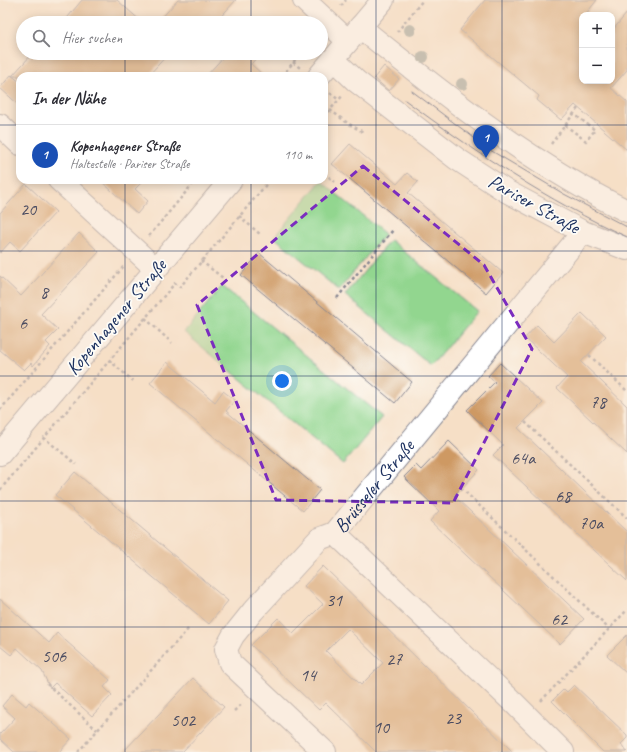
<!DOCTYPE html>
<html lang="de">
<head>
<meta charset="utf-8">
<style>
  :root { --surface:#fff; --page:#f7f7f7; --text:#2b2b33; --muted:#7c7c81; --line:#e1e1e2; --accent:#d1495b }
  body { margin:0; font-family:Caveat,sans-serif; background:var(--page); color:var(--text) }
  .controls { position:absolute; right:12px; top:12px; display:grid; overflow:hidden; border-radius:8px; box-shadow:0 2px 10px #0003 }
  .controls button { width:36px; height:36px; display:grid; place-items:center; padding:0; border:0; border-bottom:1px solid var(--line); background:var(--surface); color:var(--text); font:20px sans-serif }
  .you { position:absolute; left:282px; top:381px; width:14px; height:14px; margin:-10px; border:3px solid #fff; border-radius:50%; background:#1a73e8; box-shadow:0 0 0 6px #1a73e833 }
  .badge { display:grid; place-items:center; width:26px; height:26px; border-radius:50%; background:var(--accent); color:#fff; font-size:13px; font-weight:700 }
  .pin { position:absolute; translate:-50% -33px; filter:drop-shadow(0 1px 2px #0008) }
  .pin::after { content:''; position:absolute; top:21px; width:14px; height:12px; background:inherit; clip-path:polygon(0 0,100% 0,50% 100%) }
  .list { margin:0; padding:0; list-style:none }
  h2 { display:flex; justify-content:space-between; align-items:center; height:52px; margin:0; padding:0 16px; font-size:17px }
  h2 small { font-size:13px; font-weight:400; color:var(--muted) }
  .list li { display:grid; grid-template-columns:26px 1fr auto; gap:12px; align-items:center; box-sizing:border-box; height:60px; padding:0 16px; border-top:1px solid var(--line) }
  .list b { display:block; font-size:15px; white-space:nowrap }
  .list p { margin:0; font-size:13px; white-space:nowrap; color:var(--muted) }
  .list em { font-size:13px; font-style:normal; color:var(--muted) }
  .icon { flex:none; width:22px; height:22px; fill:none; stroke:currentColor; stroke-width:2; stroke-linecap:round; stroke-linejoin:round }
  .map { position:relative; flex:none; width:627px; height:752px; overflow:hidden }
  .search { position:absolute; background:var(--surface); box-shadow:0 2px 10px #0003; left:16px; top:16px; width:312px; height:44px; display:flex; align-items:center; gap:10px; box-sizing:border-box; padding:0 14px; border-radius:22px; color:var(--muted); font-size:15px }
  .panel { position:absolute; background:var(--surface); box-shadow:0 2px 10px #0003; left:16px; top:72px; width:312px; height:112px; border-radius:12px }
  .map>svg:first-child { display:block }
</style>
</head>
<body>
<div class="map">
<svg width="627" height="752" viewBox="0 0 627 752">
  <rect width="100%" height="100%" fill="#fdfcf7"/>
  <filter id="ink" filterUnits="userSpaceOnUse"><feTurbulence type="fractalNoise" baseFrequency=".025" numOctaves="2"/><feDisplacementMap in="SourceGraphic" scale="8" xChannelSelector="R" yChannelSelector="G"/><feConvolveMatrix kernelMatrix="1 2 1 2 8 2 1 2 1" color-interpolation-filters="sRGB"/></filter>
  <filter id="wash" filterUnits="userSpaceOnUse"><feTurbulence type="fractalNoise" baseFrequency=".012" numOctaves="4" result="noise"/><feDisplacementMap in="SourceGraphic" scale="16" xChannelSelector="R" yChannelSelector="G"/><feGaussianBlur stdDeviation="0.9" result="paint"/><feColorMatrix in="noise" values="0 0 0 0 0 0 0 0 0 0 0 0 0 0 0 0 0 1.4 0 .05"/><feComposite in="paint" operator="in"/></filter>
  <g filter="url(#wash)">
    <rect width="100%" height="100%" fill="#f6dfc6"/>
    <g fill="#92d68f" stroke="#568276">
      <polygon points="321,181 385,234 339,290 274,237"/>
      <polygon points="390,240 477,311 431,366 345,295"/>
      <polygon points="222,286 382,417 343,464 184,332"/>
    </g>
    <g id="blocks">
      <g fill="#ce9964" fill-rule="evenodd">
        <polygon points="82,0 117,0 143,23 63,23"/>
        <polygon points="178,0 236,0 215,23 157,23"/>
        <polygon points="485,0 597,0 585,15 582,15 582,81 612,81 612,31 627,13 627,70 611,88 627,102 627,150 575,105 561,120 537,100 539,96 460,30"/>
        <polygon points="33,53 169,53 148,76 12,76"/>
        <polygon points="227,53 261,53 251,64 264,76 206,76"/>
        <polygon points="384,66 399,79 389,91 374,78"/>
        <polygon points="11,75 20,82 20,106 0,88"/>
        <polygon points="350,144 397,184 407,173 418,182 408,193 503,273 486,293 332,164"/>
        <polygon points="100,180 144,180 135,189 148,201 137,214"/>
        <polygon points="26,184 56,212 20,251 10,242 0,253 0,213"/>
        <polygon points="79,233 99,252 41,314 58,330 46,342 50,346 33,366 31,363 24,370 0,350 0,276 21,296"/>
        <polygon points="259,253 412,382 395,403 241,275"/>
        <polygon points="582,313 606,336 581,362 627,406 627,454 557,388 567,377 525,338 537,325 554,342"/>
        <polygon points="167,362 215,402 223,391 235,400 226,411 320,490 303,511 150,383"/>
        <polygon points="500,363 543,403 518,428 627,532 627,581 493,455 503,445 467,410 495,382 488,376"/>
        <polygon points="449,441 479,470 454,496 584,619 560,644 430,521 439,511 404,477 416,465 421,470"/>
        <polygon points="75,472 228,601 209,624 55,495"/>
        <path d="M323,566l150,147 40,39h-137l-50,-49 -7,7 -68,-65 27,-27 15,16 30,-30 -19,-18zM348,629l35,34 -22,22 -35,-34z"/>
        <polygon points="0,599 49,643 57,633 110,680 104,687 112,695 92,716 55,683 50,688 42,671 17,648 11,655 0,646"/>
        <polygon points="627,635 627,674 607,655"/>
        <polygon points="193,678 224,707 201,732 182,752 123,752"/>
        <polygon points="574,685 627,735 627,738 621,744 627,752 603,752 552,701 564,689 567,692"/>
        <polygon points="12,694 26,706 29,702 71,739 59,752 14,752 0,739 0,734 15,718 2,706"/>
      </g>
    </g>
  </g>
  <g filter="url(#ink)">
    <use href="#blocks" fill-opacity="0" stroke="#888792" stroke-width="1"/>
    <g fill="none" stroke-linecap="round" stroke-linejoin="round">
      <defs>
        <g id="minor">
          <polyline points="304,0 348,41"/>
          <path d="M360,27c84,68 170,136 267,184"/>
          <polyline points="333,59 356,81 457,159 506,191 583,232 627,249"/>
          <polyline points="319,76 383,0"/>
          <polyline points="0,125 20,144"/>
          <polyline points="59,180 156,269"/>
          <polyline points="0,454 231,180"/>
          <polyline points="335,533 514,703 563,752"/>
          <path id="s1" d="M325,752l-95,-89 -4,-14 7,-13 20,-25 66,-72 16,-6 248,-301"/>
        </g>
      </defs>
      <use href="#minor" stroke="#888792" stroke-width="24"/>
      <g stroke="#888792" stroke-width="2.5" stroke-dasharray="3 3" stroke-linecap="butt">
        <polyline points="341,6 346,0"/>
        <polyline points="397,32 423,0"/>
        <polyline points="293,62 300,68"/>
        <polyline points="282,76 301,53"/>
        <polyline points="330,93 339,100"/>
        <polyline points="330,110 349,124 363,132"/>
        <polyline points="324,117 343,95"/>
        <polyline points="565,125 586,141 595,130 574,114"/>
        <polyline points="551,144 578,108"/>
        <polyline points="324,173 335,182"/>
        <polyline points="239,216 261,235"/>
        <polyline points="149,236 196,180"/>
        <polyline points="201,261 223,278"/>
        <polyline points="337,298 393,230"/>
        <polyline points="145,318 172,343"/>
        <polyline points="589,355 627,391"/>
        <polyline points="109,360 133,381"/>
        <polyline points="0,410 124,266"/>
        <polyline points="525,422 627,518"/>
        <polyline points="43,437 76,464"/>
        <polyline points="461,488 609,629"/>
        <polyline points="0,490 175,283 180,287 270,180"/>
        <polyline points="47,684 97,730"/>
        <polyline points="541,701 627,610"/>
        <polyline points="234,711 243,703"/>
        <polyline points="78,752 189,628"/>
      </g>
      <use href="#minor" stroke="#fff" stroke-width="22"/>
      <g stroke="#1b2f5e" stroke-width="1">
        <polyline points="412,91 490,150 564,194 627,227"/>
        <path d="M405,100c70,52 143,101 222,137"/>
      </g>
    </g>
    <g fill="#919a95">
      <circle cx="410" cy="30" r="6"/>
      <circle cx="423" cy="57" r="6"/>
      <circle cx="462" cy="84" r="6"/>
    </g>
  </g>
  <path d="M0 0H627V752H0ZM363,166l121,99 48,84 -79,154 -177,-3 -79,-195z" fill="#f6dfc6" fill-opacity=".55" fill-rule="evenodd"/>
  <path fill="none" stroke="#7b2cbf" stroke-width="3" stroke-dasharray="8 5" stroke-linejoin="round" d="M363,166l121,99 48,84 -79,154 -177,-3 -79,-195z"/>
  <path fill="none" stroke="#1b2f5e" stroke-width="1" stroke-opacity="0.55" d="M125,0v23M251,0v23M376,0v752M502,0v752M125,53v23M251,53v23M0,125h20M324,125h303M125,180v572M251,180v572M0,251h627M0,376h627M0,501h627M0,627h627"/>
  <g text-anchor="middle" dominant-baseline="central" stroke-width="3.5" stroke-linejoin="round" paint-order="stroke">
    <g font-size="18" fill="#484a60">
      <text x="28" y="209">20</text>
      <text x="44" y="292">8</text>
      <text x="23" y="323">6</text>
      <text x="598" y="402">78</text>
      <text x="523" y="458">64a</text>
      <text x="563" y="496">68</text>
      <text x="591" y="523">70a</text>
      <text x="334" y="600">31</text>
      <text x="559" y="619">62</text>
      <text x="54" y="656">506</text>
      <text x="394" y="659">27</text>
      <text x="308" y="675">14</text>
      <text x="453" y="718">23</text>
      <text x="183" y="720">502</text>
      <text x="381" y="727">10</text>
    </g>
    <g font-size="20" fill="#1b2f5e" stroke="#fdfcf7">
      <text transform="translate(534 204) rotate(29)">Pariser Straße</text>
      <text transform="translate(116 317) rotate(-50)">Kopenhagener Straße</text>
      <text stroke="none"><textPath href="#s1" startOffset="367">Brüsseler Straße</textPath></text>
    </g>
  </g>
</svg>
<div class="controls">
<button>+</button>
<button>−</button>
</div>
<div class="you"></div>
<div class="pin badge" style="left:486px;top:158px;background:#1a4fb4">1</div>
<div class="search"><svg class="icon" aria-label="search" viewBox="0 0 24 24"><circle cx="10" cy="10" r="6"/><path d="M15 15l6 6"/></svg>Hier suchen</div>
<section class="panel">
<h2>In der Nähe<small></small></h2>
<ul class="list">
<li><span class="badge" style="background:#1a4fb4">1</span><div><b>Kopenhagener Straße</b><p>Haltestelle · Pariser Straße</p></div><em>110 m</em></li>
</ul>
</section>
</div>
</body>
</html>
